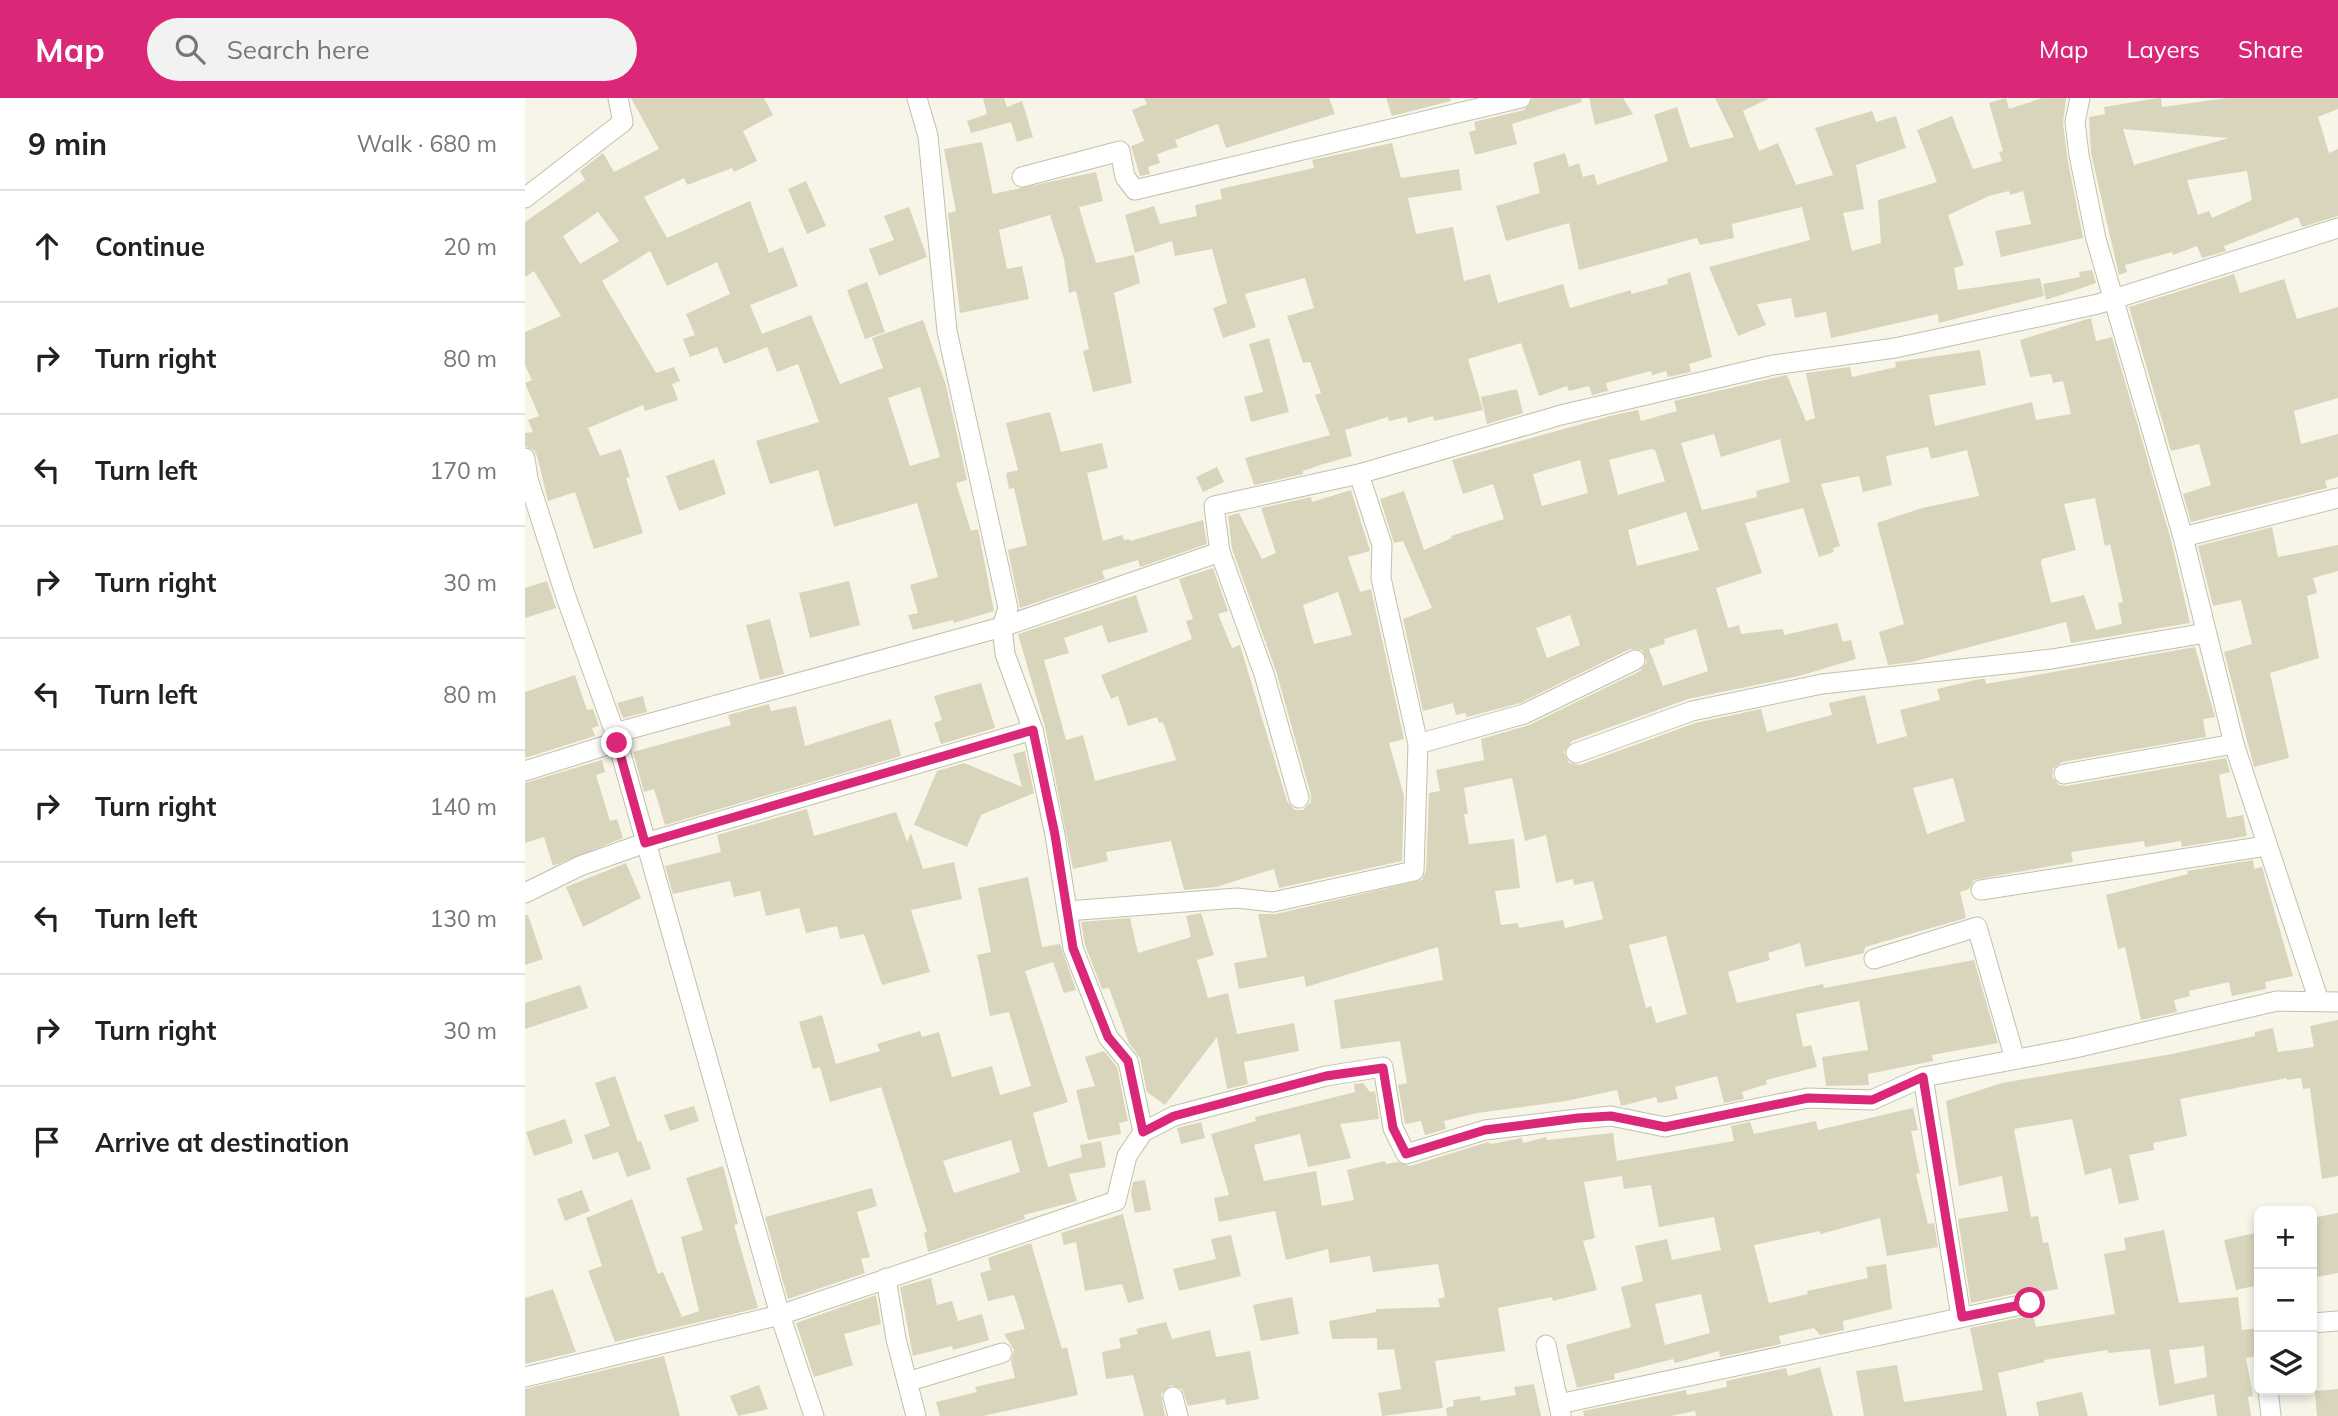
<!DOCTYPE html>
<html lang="en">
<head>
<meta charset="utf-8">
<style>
  :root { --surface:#fff; --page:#f2f2f2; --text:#222; --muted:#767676; --line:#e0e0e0; --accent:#db2777 }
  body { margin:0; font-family:Mulish,sans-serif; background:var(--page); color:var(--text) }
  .controls { position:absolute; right:21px; bottom:21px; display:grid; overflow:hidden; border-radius:10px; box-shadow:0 4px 10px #0003 }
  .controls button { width:63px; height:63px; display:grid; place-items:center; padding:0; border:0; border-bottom:2px solid var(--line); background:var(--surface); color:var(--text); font:35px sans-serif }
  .stop { position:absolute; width:21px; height:21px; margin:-16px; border:5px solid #db2777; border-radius:50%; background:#fff }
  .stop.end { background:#db2777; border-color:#fff; box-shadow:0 2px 7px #0008 }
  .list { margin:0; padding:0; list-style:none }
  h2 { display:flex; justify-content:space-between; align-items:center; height:91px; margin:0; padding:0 28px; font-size:30px }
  h2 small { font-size:23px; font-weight:400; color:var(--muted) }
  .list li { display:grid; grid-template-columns:46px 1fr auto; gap:21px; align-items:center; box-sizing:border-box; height:112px; padding:0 28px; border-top:2px solid var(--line) }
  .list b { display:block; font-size:26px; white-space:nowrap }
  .list em { font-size:23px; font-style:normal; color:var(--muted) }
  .icon { flex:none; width:38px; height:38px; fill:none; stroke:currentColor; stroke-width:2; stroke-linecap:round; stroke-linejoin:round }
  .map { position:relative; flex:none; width:1813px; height:1318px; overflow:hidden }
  header { display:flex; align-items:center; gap:42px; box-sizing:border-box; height:98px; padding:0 35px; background:var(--accent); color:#fff }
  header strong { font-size:33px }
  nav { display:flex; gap:38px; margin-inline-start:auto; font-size:24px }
  .search { width:490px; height:63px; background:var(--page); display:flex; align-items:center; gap:18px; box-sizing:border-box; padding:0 24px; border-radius:38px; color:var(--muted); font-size:26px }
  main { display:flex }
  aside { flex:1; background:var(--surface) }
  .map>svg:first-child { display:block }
</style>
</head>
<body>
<header>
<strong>Map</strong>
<div class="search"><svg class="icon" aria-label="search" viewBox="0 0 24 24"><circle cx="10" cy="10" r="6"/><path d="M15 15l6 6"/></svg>Search here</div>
<nav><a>Map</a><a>Layers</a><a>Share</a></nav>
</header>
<main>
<aside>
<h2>9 min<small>Walk · 680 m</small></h2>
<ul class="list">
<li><svg class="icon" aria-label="ahead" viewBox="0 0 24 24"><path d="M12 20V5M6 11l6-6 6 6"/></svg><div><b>Continue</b></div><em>20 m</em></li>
<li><svg class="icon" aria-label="right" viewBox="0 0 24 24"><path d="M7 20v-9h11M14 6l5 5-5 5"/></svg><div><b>Turn right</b></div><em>80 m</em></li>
<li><svg class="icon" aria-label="left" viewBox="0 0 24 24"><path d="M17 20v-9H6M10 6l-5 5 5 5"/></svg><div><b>Turn left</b></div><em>170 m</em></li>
<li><svg class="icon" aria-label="right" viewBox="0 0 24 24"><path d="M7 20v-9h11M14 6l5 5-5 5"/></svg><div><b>Turn right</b></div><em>30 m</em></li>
<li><svg class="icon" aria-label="left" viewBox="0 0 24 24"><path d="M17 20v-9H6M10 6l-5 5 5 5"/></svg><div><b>Turn left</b></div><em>80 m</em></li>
<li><svg class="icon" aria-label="right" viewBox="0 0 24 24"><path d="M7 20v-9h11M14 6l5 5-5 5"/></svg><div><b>Turn right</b></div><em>140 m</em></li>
<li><svg class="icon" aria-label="left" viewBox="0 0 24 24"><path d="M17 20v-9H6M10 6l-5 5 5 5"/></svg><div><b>Turn left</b></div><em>130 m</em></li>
<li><svg class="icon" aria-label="right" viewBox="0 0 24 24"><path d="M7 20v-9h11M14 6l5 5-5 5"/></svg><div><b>Turn right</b></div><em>30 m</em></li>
<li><svg class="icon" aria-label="arrive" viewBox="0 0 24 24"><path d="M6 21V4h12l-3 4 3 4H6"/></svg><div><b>Arrive at destination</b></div></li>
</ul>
</aside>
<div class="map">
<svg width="1813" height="1318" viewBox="0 0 1813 1318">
  <rect width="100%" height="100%" fill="#f6f5e8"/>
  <g fill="#d9d5bc" fill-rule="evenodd">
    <path d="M106,0h133l9,17 -30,16 14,30 -23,11 -2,-4 -45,17 -3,-7 -40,19 23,41 83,-37 19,52 14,-6 15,39 -48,19 12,29 49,-19 29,69 43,-16 -11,-30 51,-18 23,65 21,95 -11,3 15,48 7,-2 16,82 -40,12 -1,-3 -40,10 -5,-15 10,-2 -8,-28 28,-8 -21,-74 -83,24 -16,-57 -48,14 -14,-43 63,-19 -21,-58 -21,8 -10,-25 -43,17 -7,-17 -27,10 -7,-18 12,-4 -9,-21 44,-20 -13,-32 -50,24 -17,-35 -48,30 54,92 18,-6 6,14 -8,3 6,16 -33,11 -2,-6 -55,23 12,28 21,-7 9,28 -4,1 17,55 -49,16 -19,-57 -27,9 -11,-45 -3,-6 -9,-4v-13l8,-1 -5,-12 11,-4 -14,-33 7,-3 -7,-15v-33l36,-16 -27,-45 -9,6v-55l60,-42 -5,-9 23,-18 11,19 45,-23zM73,114l21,29 -39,23 -17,-28zM395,289l20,70 -30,9 -22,-68z"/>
    <polygon points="458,0 479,0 482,9 497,3 508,39 492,44 486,24 446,35 442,23 462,16"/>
    <polygon points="619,0 804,0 810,16 701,50 693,26 650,42 653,49 632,56 635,65 623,69 625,76 615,78 606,48 619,43 607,12 622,6"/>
    <polygon points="861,0 925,0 926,3 867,18"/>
    <polygon points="1008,0 1056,0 1057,4 987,26 992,46 950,57 944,34 951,32 949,24 999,12"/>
    <polygon points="1064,0 1098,0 1108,16 1070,27"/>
    <polygon points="1190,0 1245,0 1218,13 1234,53 1253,45 1271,87 1308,77 1290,30 1347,13 1351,24 1371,18 1381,50 1331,67 1339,111 1318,115 1327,153 1356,145 1353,102 1412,84 1392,32 1427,18 1448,71 1477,63 1474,54 1478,53 1464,5 1481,0 1484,11 1517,0 1541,0 1538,25 1542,58 1558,140 1476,159 1470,133 1506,126 1498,93 1485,97 1484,93 1464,98 1423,117 1439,167 1429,170 1433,192 1515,180 1519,198 1414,225 1413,216 1306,240 1301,214 1270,220 1266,200 1232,206 1241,227 1213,238 1184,169 1285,142 1277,109 1207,126 1209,140 1175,147 1172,140 1160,143 1054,172 1044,125 981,143 971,108 1015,95 1008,65 1040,55 1044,69 1054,65 1058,79 1069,76 1072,87 1143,63 1129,17 1152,9 1165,50 1209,39"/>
    <path d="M1633,0h3l1,9 65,-9h111v11l-20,8 11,36 9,-4v67l-36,11 -4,-10 -74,29 2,5 -24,7 -5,-12 -24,9 -1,-3 -47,13 2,7 -8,3 -28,-122 -2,-36 16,-3 -1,-7zM1598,31l106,9 -95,27zM1722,73l5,29 -40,18 -3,-7 -11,4 -11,-35z"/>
    <polygon points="457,44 468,96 571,74 578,103 554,109 571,165 609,157 615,185 589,195 607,285 568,294 558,253 564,251 551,193 544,195 539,161 525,117 474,132 482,171 497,168 504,201 435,215 423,115 431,113 419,51"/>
    <polygon points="867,45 876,80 934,71 937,92 883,100 891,136 928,129 939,183 965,176 973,205 1038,186 1045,210 1106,192 1106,196 1143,186 1142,181 1165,174 1187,259 1164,266 1166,274 1143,279 1141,273 1127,277 1126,273 1081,285 1083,293 1067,297 1064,288 1044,293 1042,288 1014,298 996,245 943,261 958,312 909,323 908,318 883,325 882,319 864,323 863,319 820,332 827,358 795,367 778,373 778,376 729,387 720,360 805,337 790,297 796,295 785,264 778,265 762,218 789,210 780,180 720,196 731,229 698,240 688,210 702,205 687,151 650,158 647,143 610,155 600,117 629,108 635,126 672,118 670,107 697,101 695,91 789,70 787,62"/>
    <polygon points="281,83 301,128 282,136 263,91"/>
    <polygon points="384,109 402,159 354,178 344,151 369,142 359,118"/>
    <polygon points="1567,172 1571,185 1521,202 1518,186 1555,179 1554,174"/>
    <polygon points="1709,176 1715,195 1759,181 1772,221 1813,209 1813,300 1769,313 1776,346 1813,336 1813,379 1800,383 1802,390 1666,424 1658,396 1686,387 1674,346 1646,353 1604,209"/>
    <polygon points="342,184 360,234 340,241 322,192"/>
    <path d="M1566,220l5,23 16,-4 59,203 19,83 -119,20 -5,-21 -154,40 -24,3 -9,-33 25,-8 -27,-101 45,-15 57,-12 -12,-46 -36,9 -3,-12 -42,9 6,29 -29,7 -4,-16 -38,8 19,62 -7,2 1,4 -15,5 -16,-49 -58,15 17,50 -46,15 12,40 11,-3 2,9 42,-5 1,6 53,-12 6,19 8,-2 5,19 -57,17 -111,23 -116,42 -8,11 5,11 11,2 115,-42 66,-14 6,23 65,-17 -3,-12 36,-8 12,49 30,-8 -7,-26 40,-10 -3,-11 43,-10h5l1,5 209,-37 20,70 -12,2 3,18 -144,25 -9,7 -1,8 7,8 7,1 160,-28 4,14 -11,3 8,43 16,-3 4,21 -65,11 -1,-6 -36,6 -1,-6 -73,11 2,10 -99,18 -5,9 -9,3 6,26 -101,29 -1,6 -59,14 -5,-24 -32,10 2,7 -42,12 9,31 86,-19 1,4 150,-28 24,83 -66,12 1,6 -65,13 1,11 -43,1 -4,-29 46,-7 -9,-49 -63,13 7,33 8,-2 6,22 -51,13 1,4 -25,8 2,7 -20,4 -7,-27 -42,11 3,12 -20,4 -2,-6 -35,9 -4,-16 -51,11 -89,12 -33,8 2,8 -21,6 -4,-14 -16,3 -7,-39 9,-2 -7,-42 -59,8 -7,-49 109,-20 -5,-33 -132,40 -2,-11 -65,13 -5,-26 33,-6 -9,-43h18l146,-34 4,-9 3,-78 11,-2 -4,-21 48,-10 -3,-21 48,-14 111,-54 7,-9 -5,-12 -12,-1 -110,54 -53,14 -2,-4 -9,2 -3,-12 -30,8 -20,-92 29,-11 -29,-67 -9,2 -14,-44 24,-8 20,59 28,-12 -1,-2 53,-17 -11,-35 -30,10 -11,-34 162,-45 24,-5 3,11 36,-10 -3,-10 113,-26 19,46 9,-3 -9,-45 44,-6 2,10 44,-10 -1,-5 85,-12 6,35 -57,10 6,31 97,-24 4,18 35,-6 -8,-33 -10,2 -2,-9 -21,3 -10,-37zM1189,336l7,23 59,-18 10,43 -34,9 1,6 -55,13 -21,-67zM1126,351l4,1 10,31 -47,14 -9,-35zM1055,362l8,33 -46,13 -9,-32zM1570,400l10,48 5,-2 13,58 -5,1 4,21 -26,6 -12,-35 -33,8 -10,-40 1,-4 34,-9 -12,-46zM1161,414l13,38 -62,16 -9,-36zM1045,517l10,30 -33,13 -11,-30zM1171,531l12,42 -45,15 -14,-37 16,-5 -1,-5zM987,680l13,63 21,-6 10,48 17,-4 1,6 19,-4 10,38 -38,9 -2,-8 -44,8 -1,-5 -17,2 -6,-34 25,-3 -6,-49 -45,5 -5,-30h4l-4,-26zM1428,680l12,43 -38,13 -14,-46zM1141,838l21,78 -31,9 -5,-17 -5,2 -17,-63z"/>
    <polygon points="744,240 764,314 726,324 719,299 738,294 724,246"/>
    <polygon points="992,291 998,315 962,326 956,299"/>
    <polygon points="525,314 536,354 577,345 583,370 562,375 578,443 597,437 599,442 605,441 605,443 678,422 682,446 615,469 613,462 577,473 580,481 495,510 483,452 502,447 489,390 484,391 481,375 493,372 481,325"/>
    <polygon points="189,361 201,396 154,413 141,378"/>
    <polygon points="692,369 699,384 678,394 671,379"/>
    <path d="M826,392l19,61 -22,6 12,35 11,-3 33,150 -15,4 15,53 -2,65 -123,27 -5,-19 -58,18 -32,3 -13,-49 -65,11 2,9 -35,8 -28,-142 -27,-93 118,-39 12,37 -40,11 -6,-18 -38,13 5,15 -25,7 22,80 17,-5 12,46 81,-21 -13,-38 -4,1 -2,-6 -29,9 -10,-30 -7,3 -10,-24 91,-36 -6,-18 7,-2 -14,-40 34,-11 15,43 -10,3 14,34 8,-3 47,156 8,9h8l8,-8v-7l-35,-124 -44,-122 -4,-33 11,-3 23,46 14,-6 -15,-45 50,-11 1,5zM813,494l14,43 -38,9 -11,-39z"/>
    <polygon points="1747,429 1753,459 1813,447 1813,473 1788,480 1792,495 1782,498 1794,560 1745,575 1764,660 1729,669 1699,554 1727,546 1716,502 1688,508 1673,448"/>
    <polygon points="22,483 31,510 0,520 0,490"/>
    <polygon points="324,483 335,527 285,540 274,495"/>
    <polygon points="245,521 259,576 235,582 221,527"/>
    <polygon points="50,577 62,612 68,611 74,628 67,630 70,638 0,660 0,594"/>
    <polygon points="456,585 470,630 416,646 409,625 417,622 409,598"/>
    <polygon points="118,598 122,614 98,620 92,605"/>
    <polygon points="244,606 246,613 271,608 280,648 366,621 376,658 140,727 129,691 119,694 108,654 206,627 203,617"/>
    <polygon points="500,653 509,695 456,717 442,749 389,727 412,673 439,665 497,689 488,656"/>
    <polygon points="77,662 80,674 71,677 85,723 92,721 98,740 28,768 19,739 0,745 0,685"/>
    <polygon points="282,711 289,738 371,714 382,744 386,735 398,771 429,764 437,801 386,812 405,874 357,887 339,836 315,841 312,828 281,835 274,810 241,818 235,793 209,799 205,783 148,796 140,768 196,754 192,737"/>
    <polygon points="1728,762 1729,771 1737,769 1768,878 1740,884 1741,891 1707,898 1704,884 1664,893 1665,898 1649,902 1652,914 1616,922 1600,849 1593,851 1581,797 1663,776 1662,773"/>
    <polygon points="101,765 116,800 58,829 41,789"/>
    <path d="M503,779l14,70 18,-3 16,46 -12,3 -11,-31 -28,9 43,131 -35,11 15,54 34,-10 -2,-12 21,-4 5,26 -37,7 8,27 -53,14 1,4 -97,33 -4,-19 3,-1 -46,-145 -51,15 -10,-35 -7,2 -14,-47 23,-7 14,49 44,-13 -3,-7 43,-13 2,6 17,-5 13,45 40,-11 8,29 31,-9 -22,-74 -19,4 -13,-61 14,-3 -13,-64zM486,1042l9,32 -66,21 -11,-32z"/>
    <polygon points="676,815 689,857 672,862 683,900 703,895 712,936 769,925 774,953 719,964 723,986 702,991 692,939 640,1007 622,994 615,960 604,945 584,890 577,891 560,847 556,824 605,820 613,855 666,839 661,818"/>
    <polygon points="0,817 3,817 18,861 0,867"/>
    <polygon points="55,887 63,910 0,931 0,905"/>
    <polygon points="1813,922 1813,1078 1797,1081 1785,990 1778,991 1776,980 1762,982 1762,980 1655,1001 1662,1038 1628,1045 1629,1052 1604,1057 1614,1102 1594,1106 1586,1070 1560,1077 1547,1021 1489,1031 1506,1119 1513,1118 1518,1145 1523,1144 1533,1191 1512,1195 1502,1193 1446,1205 1433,1121 1483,1113 1477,1078 1434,1088 1421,1003 1477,985 1647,956 1730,938 1730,934 1748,930 1753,954 1789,949 1785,928"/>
    <polygon points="579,953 592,969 603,1023 594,1025 596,1036 563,1042 551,992 570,988 560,959"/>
    <polygon points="90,978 113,1044 116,1043 126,1071 102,1079 93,1054 68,1062 59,1037 85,1028 70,985"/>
    <path d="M838,985l7,9 5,-1 4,28 -39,5 11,34 -43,9 -8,-33 -46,11 10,36 52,-10 6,35 32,-6 -7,-30 38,-9 1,3 11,-2 13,4 78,-24 3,2 31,-6 1,5 23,-6 1,3 66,-7 4,28 117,-20 -3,-15 19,-4 4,12 62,-13 2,9 95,-22 5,22 -7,1 9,42 -4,1 12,50 6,-1 4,24 -51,9 -7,-38 -60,16v-3l-66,14 15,58 39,-9 -1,-3 61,-13 -2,-11 20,-3 6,45 -49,12 1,9 -24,5 -6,-7 -35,8 2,8 -61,13 -1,-6 -44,12 -2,-4 -59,15 1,5 -38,9 -11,-43 65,-18 -10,-40 22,-6 -8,-35 32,-7 5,21 49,-10 -7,-33 -55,10 -8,-42 -27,4 -2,-13 -38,6 11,56 -12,3 14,49 -44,11 -1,-4 -54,11 7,43 -70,10 8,47 -61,8 -4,-23 23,-4 -7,-40 -17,1v-12l-45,1 -3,-18 47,-9v-3l64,-2 -2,-8 7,-2 -7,-33 -65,8 -3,-16 -40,7 -2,-14 -42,11 -11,-49 -56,11 -5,-24 15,-3 -18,-61 45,-13 -1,-4 100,-25 -1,-8zM1176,1196l9,39 -45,12 -10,-41z"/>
    <polygon points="169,1008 174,1023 145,1033 139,1017"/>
    <polygon points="40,1021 48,1045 9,1058 1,1034"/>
    <polygon points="676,1024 680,1040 656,1046 652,1030"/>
    <polygon points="198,1068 213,1126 209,1127 233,1210 90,1244 63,1173 77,1168 61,1120 107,1101 133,1176 138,1174 157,1219 174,1213 156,1139 178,1132 161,1080"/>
    <polygon points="620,1082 626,1112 610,1115 606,1095 608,1084"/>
    <polygon points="347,1090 352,1108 332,1114 345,1159 336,1161 340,1175 263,1201 240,1119"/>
    <polygon points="57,1092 65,1113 40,1123 32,1101"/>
    <polygon points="1813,1115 1813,1175 1787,1180 1787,1120"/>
    <polygon points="598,1116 619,1201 603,1205 597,1186 560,1193 551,1144 539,1147 536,1135"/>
    <path d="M1639,1132l15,73 59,-6 4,33 17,-2v28l-13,2 7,38 -5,1 3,19h-34l-3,-22 -55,12 -9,-57 -42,4 -1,-3 -63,10 1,2 -47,11 9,43h-143l-8,-45 41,-6 7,37 79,-12 -13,-62 63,-13 3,12 79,-13 -11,-60 22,-4 -2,-12zM1679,1248l3,31 -32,7 -6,-34z"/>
    <polygon points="1734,1134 1734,1187 1711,1192 1699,1142"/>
    <polygon points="706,1137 716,1178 654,1193 648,1171 691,1161 686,1141"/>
    <polygon points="506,1145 537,1251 542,1249 553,1297 458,1318 415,1318 411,1304 452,1294 450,1289 490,1280 486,1263 489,1252 479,1236 500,1231 489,1197 463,1203 455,1175 466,1172 463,1160"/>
    <polygon points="406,1180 412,1207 427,1203 433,1223 457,1216 464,1242 428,1252 427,1248 388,1258 375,1189"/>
    <polygon points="28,1191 51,1254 0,1266 0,1200"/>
    <polygon points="351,1197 356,1226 319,1236 328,1267 289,1279 271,1225"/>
    <polygon points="767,1199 774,1236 736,1243 728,1207"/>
    <polygon points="641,1224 647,1241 685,1232 691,1259 725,1253 734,1301 701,1307 700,1301 663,1308 657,1291 646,1287 636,1296 640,1318 619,1318 608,1277 581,1281 577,1254 596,1250 594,1240 613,1236 611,1231"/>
    <polygon points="139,1258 155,1318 0,1318 0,1291"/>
    <polygon points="1295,1269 1308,1318 1171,1318 1170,1313 1146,1318 1059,1318 1058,1313 1161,1292 1162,1297 1202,1289 1201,1283 1261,1270 1263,1278"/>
    <polygon points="1009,1286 1016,1318 922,1318 921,1310 929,1308 928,1302 955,1298 956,1303 991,1297 989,1289"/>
    <polygon points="234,1287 243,1311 213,1318 205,1298"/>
    <polygon points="1813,1291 1813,1318 1792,1318 1790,1293"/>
    <polygon points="1557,1294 1563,1318 1514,1318 1511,1304"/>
  </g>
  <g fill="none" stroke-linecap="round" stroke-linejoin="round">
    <defs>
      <g id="minor">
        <polyline points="392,0 403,38 422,233 483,510 477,529 480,556 508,632 530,737 548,850 583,939 603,963 618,1034"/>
        <polyline points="1555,0 1550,24 1554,57 1571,141 1658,439 1709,646 1794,903"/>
        <polyline points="497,79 595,53 600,79 610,92 996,0"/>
        <polyline points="0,100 98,24 93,0"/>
        <polyline points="0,360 3,381 41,499 90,635 255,1217 289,1318"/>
        <polyline points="1658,439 1813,400"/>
        <polyline points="90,635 477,529 695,454"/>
        <polyline points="893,646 999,616 1110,562"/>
        <polyline points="1051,655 1167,613 1297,586 1527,561 1681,535"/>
        <polyline points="0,673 92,644"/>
        <polyline points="1539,676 1709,646"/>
        <polyline points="774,700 739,576 695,454 689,408 834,376 1036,317 1248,267 1370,250 1573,206 1813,130"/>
        <polyline points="1456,792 1741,748"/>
        <polyline points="0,795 55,768 120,745 508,632"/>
        <polyline points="542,813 712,800 748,804 889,773 893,646 856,480 857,447 834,376"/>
        <polyline points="1349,861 1452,829 1490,961"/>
        <polyline points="1398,979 1436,1219"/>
        <polyline points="361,1180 371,1241 391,1318"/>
        <polyline points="1787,1225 1813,1223"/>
        <polyline points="1021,1247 1036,1317"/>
        <polyline points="0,1279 255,1217 591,1103 602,1058 618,1034 649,1018 801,978 858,969 868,1030 881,1056 960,1032 1053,1021 1086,1018 1140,1029 1283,1000 1347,1002 1398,979 1550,950 1752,903 1813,904"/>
        <polyline points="382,1284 477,1255"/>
        <polyline points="1743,1292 1746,1318"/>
        <polyline points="648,1299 653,1318"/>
        <polyline points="1034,1306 1505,1205"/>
      </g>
    </defs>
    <use href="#minor" stroke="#c2c0aa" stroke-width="21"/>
    <use href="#minor" stroke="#fff" stroke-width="19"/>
  </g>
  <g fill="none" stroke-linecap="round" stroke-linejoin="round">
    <polyline stroke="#db2777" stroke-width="9" points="92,645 120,745 508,632 530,737 548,850 583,939 603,963 618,1034 649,1018 801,978 858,970 868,1030 881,1056 960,1032 1053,1020 1086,1018 1140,1029 1283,1000 1347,1002 1398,979 1437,1219 1505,1205"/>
  </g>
</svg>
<div class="controls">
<button>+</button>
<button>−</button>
<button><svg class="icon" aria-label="layers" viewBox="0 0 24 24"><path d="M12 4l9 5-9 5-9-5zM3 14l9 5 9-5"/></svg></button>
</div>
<div class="stop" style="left:1505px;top:1205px"></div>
<div class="stop end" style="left:92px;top:645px"></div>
</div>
</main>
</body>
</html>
